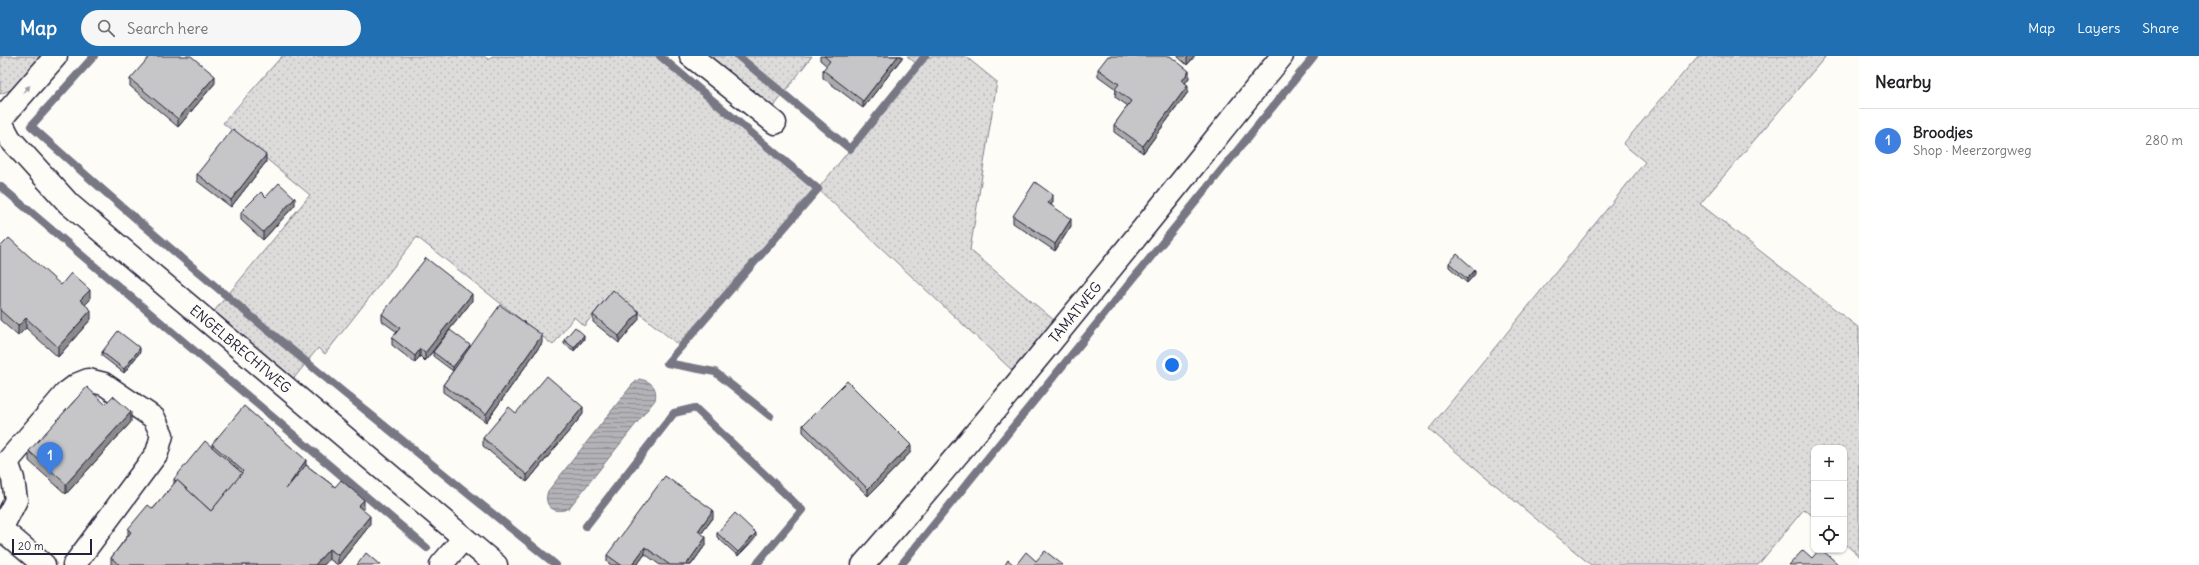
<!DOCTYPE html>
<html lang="en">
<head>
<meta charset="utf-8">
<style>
  :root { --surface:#fff; --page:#f6f6f6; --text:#202124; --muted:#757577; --line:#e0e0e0; --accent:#1f6fb2 }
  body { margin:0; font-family:Delius,sans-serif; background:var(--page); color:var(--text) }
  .controls { position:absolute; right:12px; bottom:12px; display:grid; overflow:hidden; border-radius:8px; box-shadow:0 1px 3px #0004 }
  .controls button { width:36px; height:36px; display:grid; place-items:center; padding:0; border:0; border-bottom:1px solid var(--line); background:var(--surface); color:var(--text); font:20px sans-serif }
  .scale { position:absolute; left:12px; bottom:10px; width:80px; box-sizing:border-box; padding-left:4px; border:2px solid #22223b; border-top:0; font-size:11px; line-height:14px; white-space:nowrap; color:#22223b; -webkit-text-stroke:3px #fdfcf7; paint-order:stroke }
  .you { position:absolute; left:1172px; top:309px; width:14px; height:14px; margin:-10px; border:3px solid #fff; border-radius:50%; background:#1a73e8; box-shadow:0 0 0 6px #1a73e833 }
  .badge { display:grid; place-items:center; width:26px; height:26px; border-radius:50%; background:var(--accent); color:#fff; font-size:13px; font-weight:700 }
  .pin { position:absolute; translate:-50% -33px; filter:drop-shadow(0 1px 2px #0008) }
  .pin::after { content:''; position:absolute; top:21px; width:14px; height:12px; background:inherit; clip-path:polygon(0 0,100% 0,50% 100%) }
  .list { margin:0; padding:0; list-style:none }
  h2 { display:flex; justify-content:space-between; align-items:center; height:52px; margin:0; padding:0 16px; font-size:17px }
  h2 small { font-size:13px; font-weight:400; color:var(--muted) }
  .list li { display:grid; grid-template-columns:26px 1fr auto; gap:12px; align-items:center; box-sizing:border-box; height:64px; padding:0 16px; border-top:1px solid var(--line) }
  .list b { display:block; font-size:15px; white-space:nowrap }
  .list p { margin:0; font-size:13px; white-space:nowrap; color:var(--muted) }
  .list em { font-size:13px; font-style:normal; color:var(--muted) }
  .icon { flex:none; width:22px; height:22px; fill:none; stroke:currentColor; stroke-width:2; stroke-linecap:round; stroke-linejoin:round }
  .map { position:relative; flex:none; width:1859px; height:509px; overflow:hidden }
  header { display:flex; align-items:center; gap:24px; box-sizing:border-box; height:56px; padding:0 20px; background:var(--accent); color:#fff }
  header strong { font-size:19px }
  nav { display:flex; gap:22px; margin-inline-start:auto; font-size:14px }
  .search { width:280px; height:36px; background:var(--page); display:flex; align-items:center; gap:10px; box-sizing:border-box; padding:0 14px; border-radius:22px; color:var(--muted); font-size:15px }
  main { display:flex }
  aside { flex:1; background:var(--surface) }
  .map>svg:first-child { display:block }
</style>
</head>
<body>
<header>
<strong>Map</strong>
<div class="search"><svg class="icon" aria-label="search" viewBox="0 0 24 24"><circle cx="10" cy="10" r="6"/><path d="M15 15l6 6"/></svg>Search here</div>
<nav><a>Map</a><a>Layers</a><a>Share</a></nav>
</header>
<main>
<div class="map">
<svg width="1859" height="509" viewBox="0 0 1859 509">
  <defs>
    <pattern id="grass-dots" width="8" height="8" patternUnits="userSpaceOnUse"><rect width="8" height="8" fill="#dddcdb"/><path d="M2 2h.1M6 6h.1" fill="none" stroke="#bdbcbd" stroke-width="1.8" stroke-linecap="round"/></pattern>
    <pattern id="water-rules" width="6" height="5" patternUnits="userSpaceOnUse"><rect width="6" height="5" fill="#b2b2b7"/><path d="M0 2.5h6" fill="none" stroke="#909096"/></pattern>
  </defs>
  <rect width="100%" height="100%" fill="#fdfcf7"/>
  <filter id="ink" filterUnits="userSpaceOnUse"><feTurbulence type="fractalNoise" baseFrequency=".025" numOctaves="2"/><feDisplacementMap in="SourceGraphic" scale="8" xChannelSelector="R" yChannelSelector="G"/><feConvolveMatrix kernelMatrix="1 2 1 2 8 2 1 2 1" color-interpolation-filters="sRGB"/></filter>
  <g filter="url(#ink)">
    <g fill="url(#grass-dots)" stroke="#807f8b">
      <polygon points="0,0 45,0 18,31 0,38"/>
      <polygon points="282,0 484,0 489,4 492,0 660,0 818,133 918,9 907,0 965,0 997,26 970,194 1055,265 1014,316 818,133 681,291 612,235 584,270 574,261 553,289 417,181 325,298 318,292 291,326 211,259 310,139 223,67"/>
      <polygon points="711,0 812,0 769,57 706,6"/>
      <polygon points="1698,0 1826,0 1700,148 1859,272 1859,500 1844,487 1844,392 1814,392 1814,461 1804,453 1758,509 1591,509 1429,373 1645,106 1623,88"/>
    </g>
    <path fill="url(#water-rules)" stroke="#787885" d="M639,323c12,2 19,8 16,21l-86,108c-13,7 -27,-1 -21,-17l84,-106z"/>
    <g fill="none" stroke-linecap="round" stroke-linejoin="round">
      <g stroke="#787885" stroke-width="8">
        <path d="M94,0l-63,70c169,153 348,295 525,439"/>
        <polyline points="660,0 818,133 667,307 715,316 770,360"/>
        <polyline points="738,0 850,93 925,0"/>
        <polyline points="0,130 427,492"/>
        <polyline points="586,470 674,357 695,352 802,454 756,509"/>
        <polyline points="901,509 1314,0"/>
      </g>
      <defs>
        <g id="minor">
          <polyline points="691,0 775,67"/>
          <path id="s1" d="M0,64l10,19 59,65 427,361"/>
          <polyline points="0,64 56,0"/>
          <polyline points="1,473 16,444 13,423 7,406 66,337 78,328 88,324 104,328 154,362 162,379 157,397 74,509"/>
          <polyline points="441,509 464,482"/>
          <path id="s2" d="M863,509c145,-166 281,-338 419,-509"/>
        </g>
        <polyline id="major" points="0,472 44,509"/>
      </defs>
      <use href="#minor" stroke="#22223b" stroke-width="25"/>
      <use href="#major" stroke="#22223b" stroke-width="25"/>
      <use href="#minor" stroke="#fdfcf7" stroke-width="22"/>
      <use href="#major" stroke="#fdfcf7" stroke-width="22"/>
    </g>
    <g fill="#aaaaac" stroke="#22223b">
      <polygon points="820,0 902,0 902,2 863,52 823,22 823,14 827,10 820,4"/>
      <polygon points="1177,0 1195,0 1187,9"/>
      <polygon points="1098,13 1189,22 1185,27 1188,36 1143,97 1114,76 1114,69 1128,50 1115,41 1116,33 1098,20"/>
      <polygon points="130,23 215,27 178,71 130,30"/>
      <polygon points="266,106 231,151 197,125 197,118"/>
      <polygon points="266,141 295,149 263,184 241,164 241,156"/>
      <polygon points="1053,146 1051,149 1071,170 1055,195 1013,167 1013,160"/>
      <polygon points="0,191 61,229 90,244 85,249 91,263 58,301 26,272 18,280 0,264"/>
      <polygon points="1449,207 1475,218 1467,227 1449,211"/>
      <polygon points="472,245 425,305 420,300 415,307 392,289 392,282 397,276 382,265 382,258"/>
      <polygon points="593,259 639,263 619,287 593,266"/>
      <polygon points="584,283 574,295 564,288 564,284"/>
      <polygon points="542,287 486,366 443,336 443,329 453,315 433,300 433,296 470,291"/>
      <polygon points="102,296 140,296 124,317 102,300"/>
      <polygon points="105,348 131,366 66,438 29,405 29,395"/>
      <polygon points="516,357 583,358 527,426 483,390 483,382"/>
      <polygon points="803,369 911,396 868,440 803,376"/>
      <polygon points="212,388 306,409 364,453 363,454 370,469 338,509 329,503 324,509 111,509 111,502 128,479 128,473 153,453 174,428 174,423 212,391"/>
      <polygon points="713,462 701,478 706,488 691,509 660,509 645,498 637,509 611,509 607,506 607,499"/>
      <polygon points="717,477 756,481 738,500 717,481"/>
    </g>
    <g fill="#8b8b8c" stroke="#22223b">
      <polygon points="898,0 902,0 902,2 863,52 863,45"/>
      <polygon points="1189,0 1195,0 1187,9 1187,2"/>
      <polygon points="1189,15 1189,22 1182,32 1182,25"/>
      <polygon points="215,20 215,27 178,71 178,63"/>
      <polygon points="1188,29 1188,36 1143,97 1143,90"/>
      <polygon points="266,99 266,106 231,151 231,144"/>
      <polygon points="1053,139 1053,146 1048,154 1048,147"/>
      <polygon points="295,142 295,149 263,184 263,176"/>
      <polygon points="1071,163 1071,170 1055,195 1055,188"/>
      <polygon points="1475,214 1475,218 1467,227 1467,223"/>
      <polygon points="90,234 90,244 80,254 80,244"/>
      <polygon points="472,238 472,245 425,305 425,297"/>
      <polygon points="91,254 91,263 58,301 58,291"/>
      <polygon points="639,256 639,263 619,287 619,280"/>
      <polygon points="26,262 26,272 18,280 18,270"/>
      <polygon points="542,279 542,287 486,366 486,358"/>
      <polygon points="584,279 584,283 574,295 574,292"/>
      <polygon points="470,289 470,293 453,315 453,311"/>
      <polygon points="140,292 140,296 124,317 124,313"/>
      <polygon points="420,293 420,300 415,307 415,300"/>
      <polygon points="583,351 583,358 527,426 527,419"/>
      <polygon points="131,356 131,366 66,438 66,428"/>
      <polygon points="911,389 911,396 868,440 868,433"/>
      <polygon points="306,404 306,414 286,433"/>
      <polygon points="364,444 364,453 358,460 358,450"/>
      <polygon points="713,454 713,462 698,482 698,475"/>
      <polygon points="370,460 370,469 338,509 338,499"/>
      <polygon points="756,477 756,481 738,500 738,496"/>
      <polygon points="706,481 706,488 691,509 686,509"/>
      <polygon points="645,491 645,498 637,509 632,509"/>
      <polygon points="329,493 329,503 324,509 315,509"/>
    </g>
    <g fill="#c6c6c8" stroke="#22223b">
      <polygon points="150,0 191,0 215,20 178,63 130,23"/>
      <polygon points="824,0 898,0 863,45 823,14 830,5"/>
      <polygon points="1108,0 1170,0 1189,15 1182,25 1188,29 1143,90 1114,69 1131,45 1115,33 1119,28 1098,13"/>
      <polygon points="233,73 266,99 231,144 197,118"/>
      <polygon points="1035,126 1053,139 1048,147 1071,163 1055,188 1013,160"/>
      <polygon points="279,127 295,142 263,176 241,156 261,136 266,141"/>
      <polygon points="9,182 61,229 71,217 90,234 80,244 91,254 58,291 26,262 18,270 0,254 0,191"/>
      <polygon points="1457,198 1475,214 1467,223 1449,207"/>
      <polygon points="426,202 472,238 425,297 420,293 415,300 392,282 400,272 382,258"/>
      <polygon points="613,234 639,256 619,280 593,259"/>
      <polygon points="500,249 542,279 486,358 443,329"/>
      <polygon points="575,271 584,279 574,292 564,284"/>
      <polygon points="450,274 470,289 453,311 433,296"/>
      <polygon points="118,275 140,292 124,313 102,296"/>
      <polygon points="547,320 583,351 527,419 483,382 509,351 516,357"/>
      <polygon points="847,325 911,389 868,433 803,369"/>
      <polygon points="87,331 105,348 113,340 131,356 66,428 29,395"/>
      <polygon points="244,350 306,404 286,433 306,409 335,431 341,424 364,444 358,450 370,460 338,499 329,493 315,509 120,509 111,502 131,476 128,473 148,449 153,453 177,424 211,455 243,415 212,388"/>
      <polygon points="205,385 242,417 211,455 177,424 176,425 174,423"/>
      <polygon points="665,420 713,454 698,475 706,481 686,509 670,509 645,491 632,509 621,509 607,499"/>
      <polygon points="735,457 756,477 738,496 717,477"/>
      <polygon points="1803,494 1812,502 1819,494 1822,494 1839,509 1789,509"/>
      <polygon points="1045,495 1063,509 1016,509 1026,496 1036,505"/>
      <polygon points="366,497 380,509 357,509"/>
      <polygon points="1008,504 1014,509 1005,509"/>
    </g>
    <defs><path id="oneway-solid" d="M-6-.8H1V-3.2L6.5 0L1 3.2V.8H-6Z"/></defs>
    <use fill="#9a9aa2" href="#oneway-solid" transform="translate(26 34) rotate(-49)"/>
  </g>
  <g text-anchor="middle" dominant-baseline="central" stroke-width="3" stroke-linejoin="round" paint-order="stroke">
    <g font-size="14" fill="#22223b" stroke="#fdfcf7">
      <text stroke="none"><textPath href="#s2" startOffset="330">TAMATWEG</textPath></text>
      <text stroke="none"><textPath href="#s1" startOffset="334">ENGELBRECHTWEG</textPath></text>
    </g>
  </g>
</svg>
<div class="controls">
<button>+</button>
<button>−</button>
<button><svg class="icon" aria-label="locate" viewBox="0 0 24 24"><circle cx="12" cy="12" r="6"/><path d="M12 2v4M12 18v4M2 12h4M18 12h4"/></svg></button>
</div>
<div class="scale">20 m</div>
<div class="you"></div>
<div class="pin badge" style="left:50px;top:419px;background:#3f7fe0">1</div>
</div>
<aside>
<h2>Nearby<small></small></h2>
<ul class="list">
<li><span class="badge" style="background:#3f7fe0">1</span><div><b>Broodjes</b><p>Shop · Meerzorgweg</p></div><em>280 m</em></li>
</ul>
</aside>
</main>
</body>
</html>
